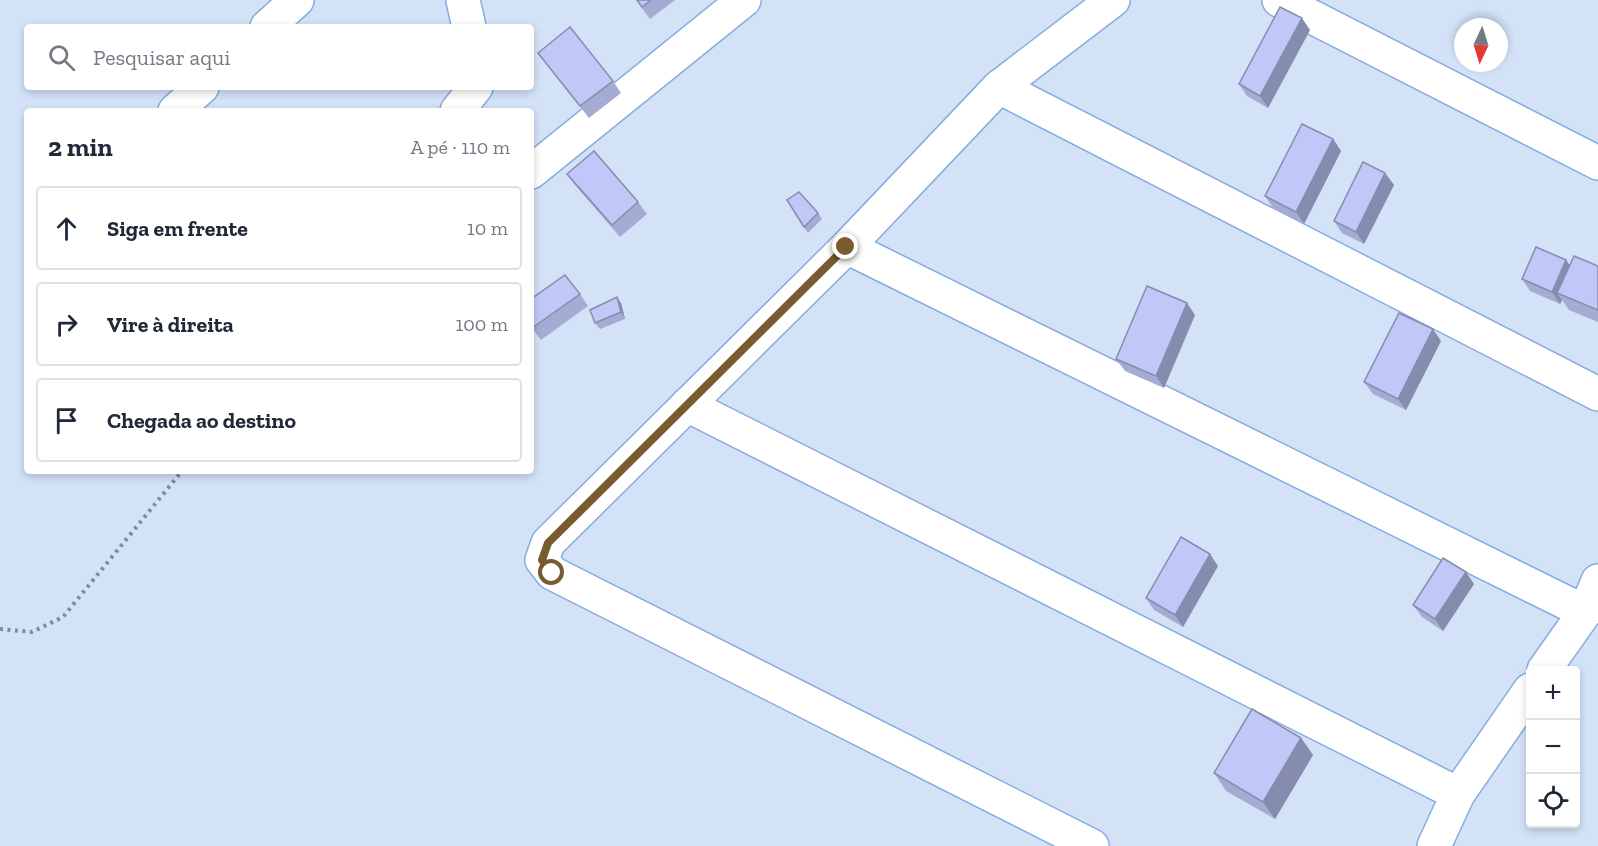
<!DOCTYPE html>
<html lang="pt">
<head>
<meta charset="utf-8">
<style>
  :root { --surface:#fff; --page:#f2f2f3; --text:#1f2937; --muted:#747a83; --line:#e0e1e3 }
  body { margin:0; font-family:"Zilla Slab",serif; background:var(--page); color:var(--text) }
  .controls { position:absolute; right:18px; bottom:18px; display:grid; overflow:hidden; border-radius:6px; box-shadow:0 3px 9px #0003 }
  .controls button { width:54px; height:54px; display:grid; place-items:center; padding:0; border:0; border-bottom:2px solid var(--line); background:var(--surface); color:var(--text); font:30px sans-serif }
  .compass { position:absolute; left:1454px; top:18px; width:54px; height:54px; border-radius:50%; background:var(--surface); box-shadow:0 3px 9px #0003; rotate:184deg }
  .stop { position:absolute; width:18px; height:18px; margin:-14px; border:4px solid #785b2e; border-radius:50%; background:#fff }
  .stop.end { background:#785b2e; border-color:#fff; box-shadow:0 2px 6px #0008 }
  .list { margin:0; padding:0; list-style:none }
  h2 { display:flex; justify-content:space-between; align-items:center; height:78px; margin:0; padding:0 24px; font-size:26px }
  h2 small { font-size:20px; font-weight:400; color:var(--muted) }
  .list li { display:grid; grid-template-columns:39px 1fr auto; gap:18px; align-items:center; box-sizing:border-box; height:84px; margin:0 12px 12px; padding:0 12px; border:2px solid var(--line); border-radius:6px }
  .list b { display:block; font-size:22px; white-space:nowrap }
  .list em { font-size:20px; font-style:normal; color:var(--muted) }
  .icon { flex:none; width:33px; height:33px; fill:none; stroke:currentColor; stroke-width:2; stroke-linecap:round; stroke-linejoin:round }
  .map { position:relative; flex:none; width:1598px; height:846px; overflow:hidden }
  .search { position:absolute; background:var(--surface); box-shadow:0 3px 9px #0003; left:24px; top:24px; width:510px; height:66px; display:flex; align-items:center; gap:15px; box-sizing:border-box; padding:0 21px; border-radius:6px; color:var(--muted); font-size:22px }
  .panel { position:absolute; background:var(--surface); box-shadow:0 3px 9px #0003; left:24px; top:108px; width:510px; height:366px; border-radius:6px }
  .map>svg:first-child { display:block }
</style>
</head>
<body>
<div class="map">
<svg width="1598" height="846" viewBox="0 0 1598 846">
  <rect width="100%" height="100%" fill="#d3e2f7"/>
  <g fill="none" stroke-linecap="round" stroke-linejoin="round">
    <defs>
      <g id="minor">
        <polyline points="463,0 469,27"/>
        <polyline points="1279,0 1598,163"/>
        <polyline points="267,27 297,0"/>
        <polyline points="999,87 1598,394"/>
        <polyline points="175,111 202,87"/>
        <polyline points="457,111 476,87"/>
        <polyline points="531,172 744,0"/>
        <polyline points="847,247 1585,612"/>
        <polyline points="687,405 1458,794"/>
        <polyline points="1544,670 1585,612 1598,581"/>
        <polyline points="1092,846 552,573 542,560 548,543 847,247 999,87 1113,0"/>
        <polyline points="1434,846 1458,794 1530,690"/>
      </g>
    </defs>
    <use href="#minor" stroke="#87acde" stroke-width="36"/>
    <polyline stroke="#7c8b9f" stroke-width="4" stroke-dasharray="3 4.5" stroke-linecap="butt" points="0,629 32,632 63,617 182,471"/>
    <use href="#minor" stroke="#fff" stroke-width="33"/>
  </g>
  <g fill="#a4acd4">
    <polygon points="636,0 675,0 650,19"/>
    <polygon points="1310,30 1268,108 1247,96 1239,84"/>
    <polygon points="538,53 613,81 621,93 589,118"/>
    <polygon points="1333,139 1341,151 1304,224 1273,208 1265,196"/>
    <polygon points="1385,173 1394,185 1364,244 1342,233 1334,221"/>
    <polygon points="567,174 638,202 647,214 620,237 575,185"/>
    <polygon points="818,213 822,219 808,233 804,227"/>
    <polygon points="1566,260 1570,266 1598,266 1598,322 1569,310 1562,300 1560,304 1530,291 1522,279"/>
    <polygon points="580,294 588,306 541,340 531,327"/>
    <polygon points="621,303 625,319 600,329 595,323"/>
    <polygon points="1195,315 1164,388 1125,371 1116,359"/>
    <polygon points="1441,341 1406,410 1373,394 1364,382"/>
    <polygon points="1218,566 1183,627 1154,610 1146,598"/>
    <polygon points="1474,584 1443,631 1422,617 1413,605"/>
    <polygon points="1301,738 1313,755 1275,819 1226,791 1214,773"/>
  </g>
  <g fill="#868cad">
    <polygon points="1302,18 1310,30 1268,108 1260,96"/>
    <polygon points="1333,139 1341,151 1304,224 1296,212"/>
    <polygon points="1385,173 1394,185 1364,244 1356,232"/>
    <polygon points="1566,260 1574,272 1557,293 1562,300 1560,304 1552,292"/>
    <polygon points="617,297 621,303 625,319 621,312"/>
    <polygon points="1187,303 1195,315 1164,388 1156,376"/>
    <polygon points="1433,329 1441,341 1406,410 1398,399"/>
    <polygon points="1210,554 1218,566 1183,627 1175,615"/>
    <polygon points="1466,572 1474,584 1443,631 1435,619"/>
    <polygon points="1301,738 1313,755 1275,819 1263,802"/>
  </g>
  <g fill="#bfc8f7" stroke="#868cad" stroke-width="1.5">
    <polygon points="637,0 651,0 642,7"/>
    <polygon points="1280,7 1302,18 1260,96 1239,84"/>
    <polygon points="570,27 613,81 580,106 538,53"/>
    <polygon points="1302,124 1333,139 1296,212 1265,196"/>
    <polygon points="594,151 638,202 612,225 567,174"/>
    <polygon points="1363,162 1385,173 1356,232 1334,221"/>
    <polygon points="799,192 818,213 804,227 787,200"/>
    <polygon points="1536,247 1566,260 1552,292 1522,279"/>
    <polygon points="1574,256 1598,266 1598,310 1557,293"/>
    <polygon points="565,275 580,294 532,328 531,326 531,299"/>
    <polygon points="1147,286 1187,303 1156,376 1116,359"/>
    <polygon points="617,297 621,312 595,323 590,310"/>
    <polygon points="1399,313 1433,329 1398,399 1364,382"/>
    <polygon points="1181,537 1210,554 1175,615 1146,598"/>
    <polygon points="1443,558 1466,572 1435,619 1413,605"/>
    <polygon points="1252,709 1301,738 1263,802 1214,773"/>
  </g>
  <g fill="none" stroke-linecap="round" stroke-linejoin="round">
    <polyline stroke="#785b2e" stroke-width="8" points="552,573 542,560 548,543 846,247"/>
  </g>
</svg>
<div class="controls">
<button>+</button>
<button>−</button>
<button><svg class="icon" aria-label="locate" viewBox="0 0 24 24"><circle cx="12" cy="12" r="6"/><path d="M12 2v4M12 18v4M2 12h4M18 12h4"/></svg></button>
</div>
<svg class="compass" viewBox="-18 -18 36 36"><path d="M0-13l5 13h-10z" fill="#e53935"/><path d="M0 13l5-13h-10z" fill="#747a83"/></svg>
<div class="stop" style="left:552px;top:573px"></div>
<div class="stop end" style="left:846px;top:247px"></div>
<div class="search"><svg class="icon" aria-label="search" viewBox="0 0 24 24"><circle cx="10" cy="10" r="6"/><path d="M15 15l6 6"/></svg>Pesquisar aqui</div>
<section class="panel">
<h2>2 min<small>A pé · 110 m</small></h2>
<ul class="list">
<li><svg class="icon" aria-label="ahead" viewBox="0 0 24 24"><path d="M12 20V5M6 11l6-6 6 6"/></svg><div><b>Siga em frente</b></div><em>10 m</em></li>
<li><svg class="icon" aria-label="right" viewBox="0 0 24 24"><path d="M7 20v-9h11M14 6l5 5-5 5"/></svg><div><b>Vire à direita</b></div><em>100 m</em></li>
<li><svg class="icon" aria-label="arrive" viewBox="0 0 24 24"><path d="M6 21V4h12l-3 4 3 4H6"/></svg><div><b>Chegada ao destino</b></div></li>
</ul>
</section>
</div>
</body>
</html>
